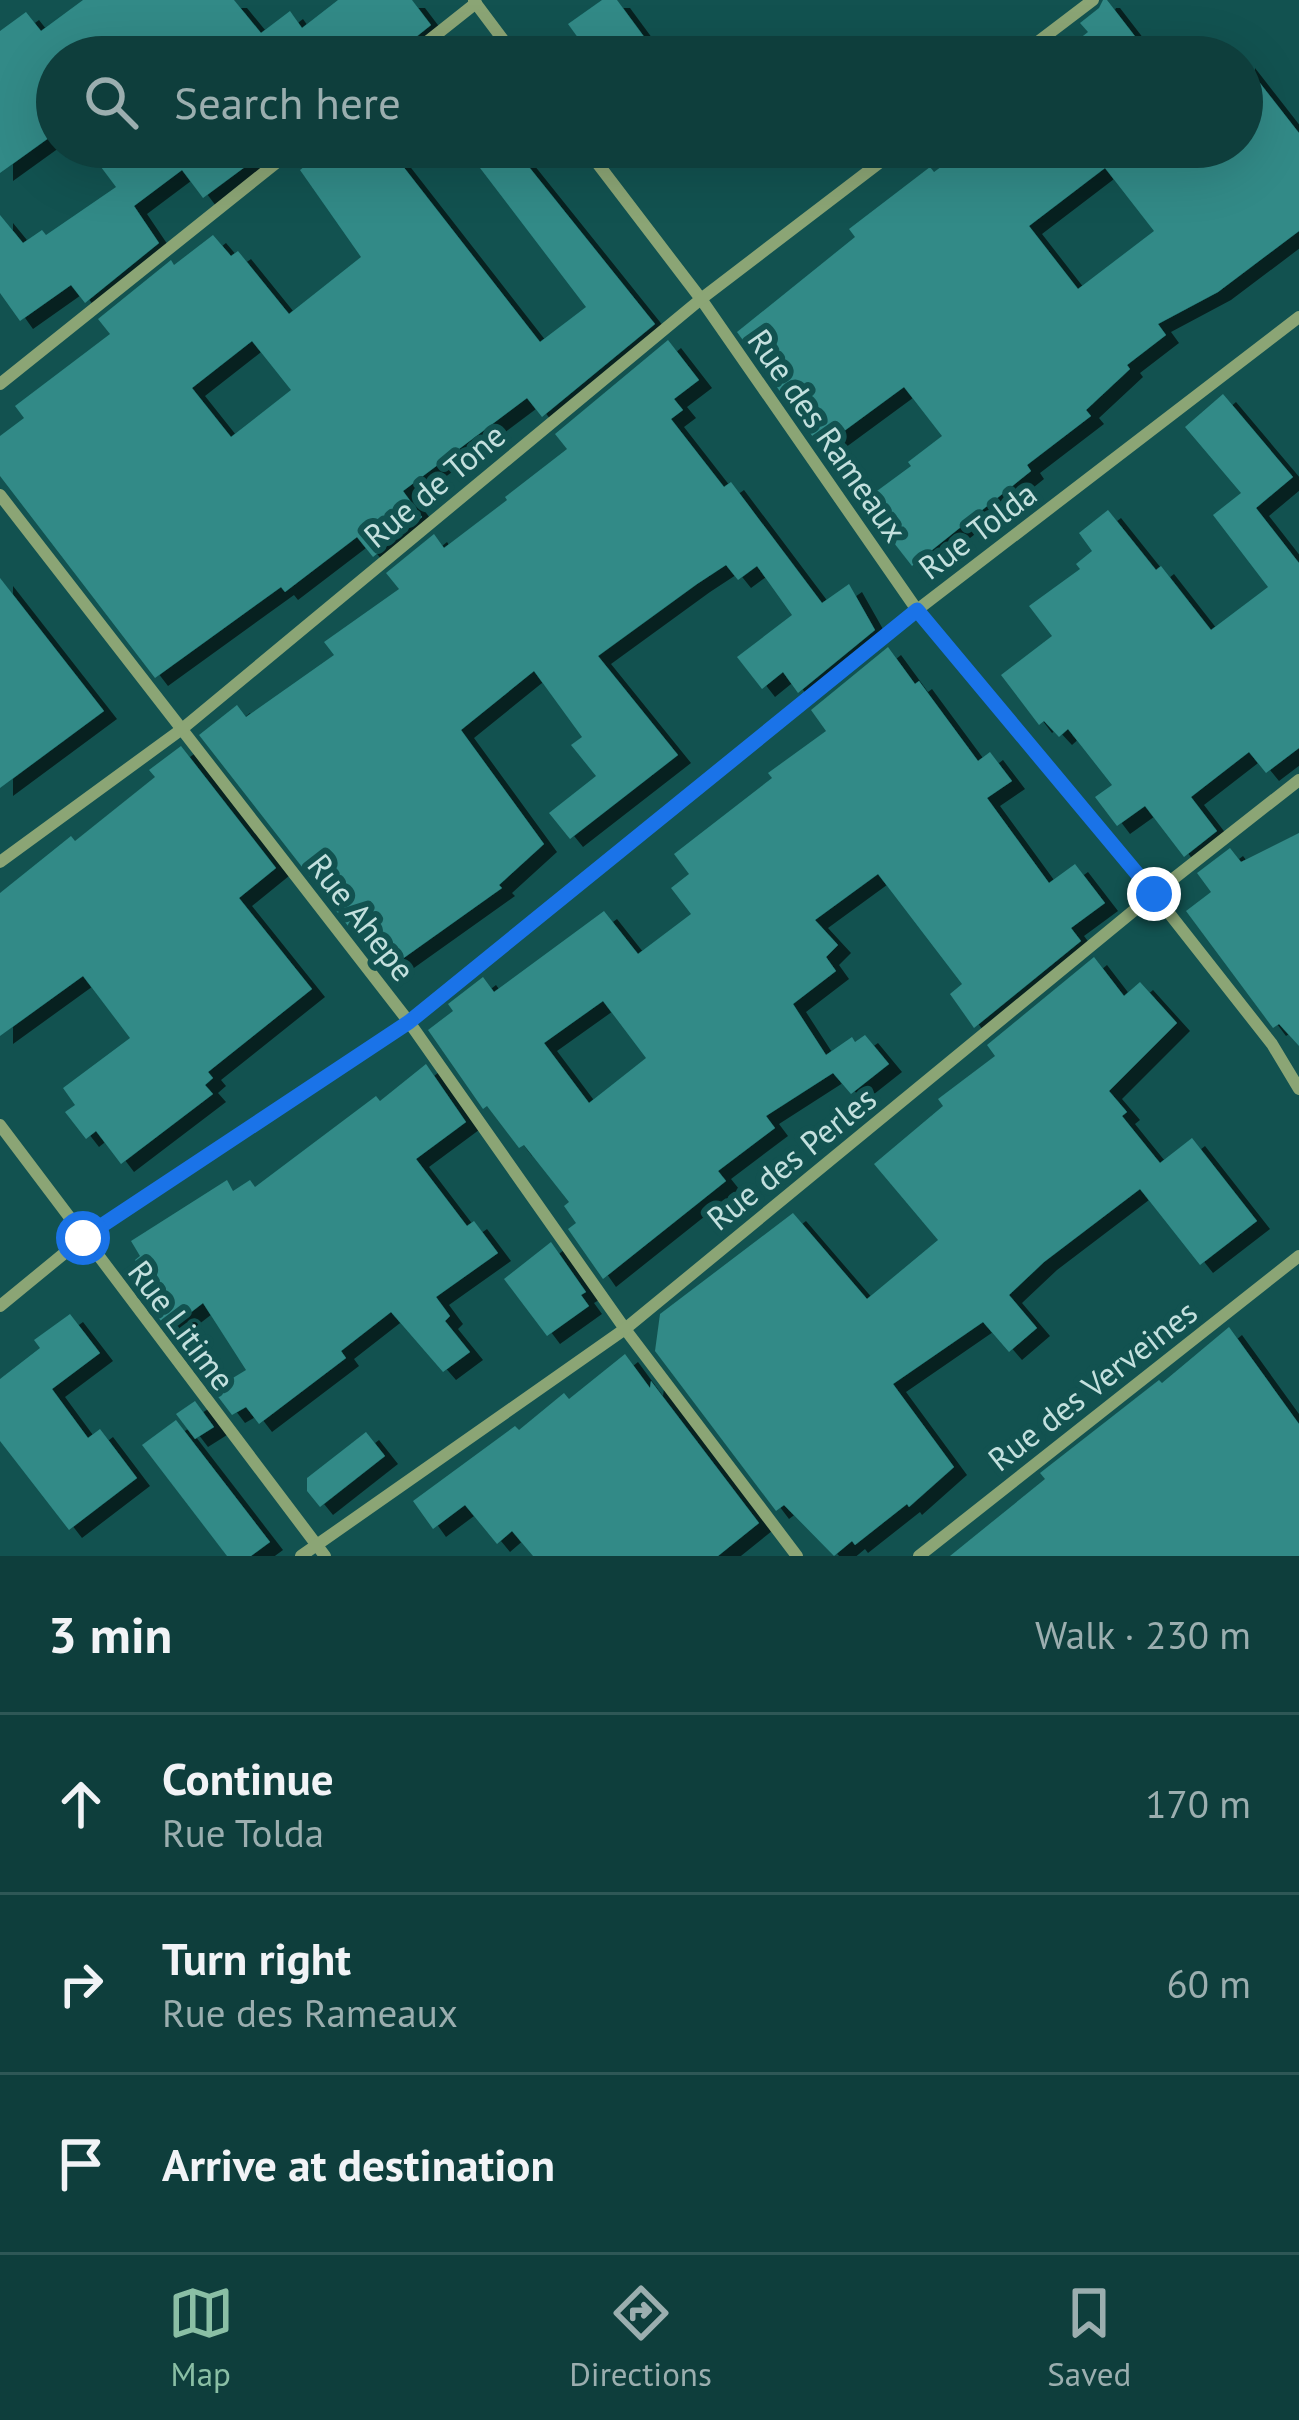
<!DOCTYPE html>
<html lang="en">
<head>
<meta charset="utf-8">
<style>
  :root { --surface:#0e3e3c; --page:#174543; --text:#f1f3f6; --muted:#9baeaf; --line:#2e5756; --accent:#8abfa5 }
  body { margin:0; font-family:"PT Sans",sans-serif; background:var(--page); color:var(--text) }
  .stop { position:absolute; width:36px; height:36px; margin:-27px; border:9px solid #1a73e8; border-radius:50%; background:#fff }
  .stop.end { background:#1a73e8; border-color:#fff; box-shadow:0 3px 12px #0008 }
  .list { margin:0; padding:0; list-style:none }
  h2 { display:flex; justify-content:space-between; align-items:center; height:156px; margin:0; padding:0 48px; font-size:51px }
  h2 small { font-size:39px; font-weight:400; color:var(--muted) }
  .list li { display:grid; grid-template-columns:78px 1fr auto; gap:36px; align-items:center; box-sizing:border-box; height:180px; padding:0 48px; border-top:3px solid var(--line) }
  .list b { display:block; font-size:45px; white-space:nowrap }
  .list p { margin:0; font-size:39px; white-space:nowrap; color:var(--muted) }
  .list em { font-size:39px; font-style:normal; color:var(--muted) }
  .icon { flex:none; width:66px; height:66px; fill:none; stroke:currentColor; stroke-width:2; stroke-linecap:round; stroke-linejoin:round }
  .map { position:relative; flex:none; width:1299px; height:1556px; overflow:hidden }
  .search { position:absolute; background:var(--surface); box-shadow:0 12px 48px #0002; left:36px; right:36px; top:36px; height:132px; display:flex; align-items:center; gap:30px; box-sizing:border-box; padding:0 42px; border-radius:66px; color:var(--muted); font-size:45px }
  .sheet { height:696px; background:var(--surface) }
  nav { display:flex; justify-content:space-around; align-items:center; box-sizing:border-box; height:168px; border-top:3px solid var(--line); background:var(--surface); font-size:33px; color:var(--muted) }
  nav a { display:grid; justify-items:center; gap:6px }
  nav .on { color:var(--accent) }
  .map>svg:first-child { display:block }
</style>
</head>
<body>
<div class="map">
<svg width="1299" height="1556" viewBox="0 0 1299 1556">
  <defs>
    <filter id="shadow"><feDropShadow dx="13" dy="8" stdDeviation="0" flood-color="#0009"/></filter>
  </defs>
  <rect width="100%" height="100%" fill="#125250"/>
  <g fill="#308a87" fill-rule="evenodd" filter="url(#shadow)">
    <polygon points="83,0 234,0 261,33 290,11 302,28 338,0 412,0 431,25 401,49 398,57 57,57 57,132 0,173 0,31 26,12 41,31"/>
    <polygon points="602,0 617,0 659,57 592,57 568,24"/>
    <polygon points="1103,0 1107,0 1151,57 1056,57 1088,32 1080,23 1099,8"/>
    <path d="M1242,60l57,73v98l-81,61 -60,32 8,11 -39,30 3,4 -44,41 5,6 -64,49 4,6 -119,95 -50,-64 49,-36 -3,-4 34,-26 -38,-49 -83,61 -84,-116 118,-95 -6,-8 81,-62 4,5 34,-25h274zM1105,168l49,63 -76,58 -49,-63z"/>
    <polygon points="86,147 272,147 203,198 182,170 134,206 159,243 85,303 71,285 20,321 0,293 0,215 23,243 42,230 46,235 116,187"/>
    <path d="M329,147h59l152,195 46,-35 -122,-160h49l142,177 -113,93 -15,-19 -124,93 19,26 -49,40 -16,-20 -72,55 -4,-5 -126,91 -155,-202v-40l24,-18 -9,-12 95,-72 -12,-15 73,-59 3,5 39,-30 18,21 7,-5 51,63 72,-57 -61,-87zM252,341l39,49 -60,47 -39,-49z"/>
    <polygon points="668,340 699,380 674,399 683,410 671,419 724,487 731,482 822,603 849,584 875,630 798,693 783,672 762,689 737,657 792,615 757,566 738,580 726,565 697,584 598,656 678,755 570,839 549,813 596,776 571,745 582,737 534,671 461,730 544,844 499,885 502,888 384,972 199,735 237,705 246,717 334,655 324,642 399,589 386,573 434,534 444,548 507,500 505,497 567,449 555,434"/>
    <polygon points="1223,394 1293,477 1256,508 1299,563 1299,748 1266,773 1249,752 1191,797 1217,831 1184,857 1145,806 1117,826 1095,797 1112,785 1068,729 1059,737 1044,721 1039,725 1001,675 1052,636 1029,606 1080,569 1076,564 1092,551 1079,533 1108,510 1156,570 1161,566 1211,630 1268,587 1213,515 1241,493 1185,427"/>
    <polygon points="0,578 104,711 0,788"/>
    <path d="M888,647l27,37 4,-3 59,80 12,-9 22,29 -25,17 62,85 26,-19 30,39 -34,25 10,13 -107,87 -24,-34 12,-10 -84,-110 -63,46 23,25 -12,12 10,14 -43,33 33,51 26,-18 3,5 10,-7 24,29 -38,30 -18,-21 -67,43 9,12 -57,43 8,10 -123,98 -35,-50 8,-6 -12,-17 5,-4 -45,-57 -5,3 -32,-42 -4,3 -55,-79 25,-19 -5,-7 35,-27 11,15 110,-81 34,43 53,-40 -20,-26 18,-14 -15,-20 98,-76 -4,-5 58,-42 -15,-21zM603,1001l43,57 -57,45 -45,-60z"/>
    <polygon points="181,746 276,868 239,898 312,989 208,1072 213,1078 205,1085 213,1094 121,1164 96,1131 86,1139 65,1112 75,1105 63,1088 130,1038 83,976 0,1036 0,893 71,836 75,841 155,777 149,770"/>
    <polygon points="1299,833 1299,1046 1279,1024 1273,1028 1186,911 1211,892 1197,873 1230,848 1241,862"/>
    <polygon points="1094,957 1124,996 1140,982 1177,1023 1109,1091 1127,1112 1122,1116 1160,1163 1192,1138 1257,1221 1200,1265 1140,1189 1044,1262 1009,1295 1037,1328 1009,1352 983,1322 893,1384 954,1467 909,1507 907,1504 855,1545 852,1541 834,1556 784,1505 776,1511 655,1351 660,1314 793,1213 867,1299 938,1240 874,1164 943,1106 938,1099 995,1056 987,1045"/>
    <polygon points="426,1064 466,1122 416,1159 467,1226 474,1221 498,1253 436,1297 450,1316 445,1321 470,1352 443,1372 391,1312 341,1351 346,1358 259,1424 246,1407 232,1415 213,1390 246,1370 203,1303 168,1330 144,1299 155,1290 135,1260 140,1256 131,1241 227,1180 233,1191 250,1180 255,1187 376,1096 380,1101"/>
    <polygon points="551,1242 586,1292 581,1295 589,1306 547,1336 504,1279"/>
    <polygon points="70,1314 100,1353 52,1389 88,1438 100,1429 137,1478 69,1530 0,1441 0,1379 40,1348 34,1340"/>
    <polygon points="1229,1327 1299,1424 1299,1556 950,1556 1045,1479 1040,1473 1159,1380 1162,1383"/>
    <polygon points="625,1354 650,1388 651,1381 759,1523 718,1556 533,1556 512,1531 497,1544 465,1505 433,1529 413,1501 515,1426 519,1430 564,1393 569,1399"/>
    <polygon points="195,1401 214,1427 195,1439 176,1414"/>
    <polygon points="176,1420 270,1542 251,1556 227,1556 142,1445"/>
    <polygon points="366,1432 385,1456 320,1507 307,1491 307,1478"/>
  </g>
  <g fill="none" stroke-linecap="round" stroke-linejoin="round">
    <g stroke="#8ba575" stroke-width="12">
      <polyline points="474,1 516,57"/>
      <polyline points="408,57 476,3"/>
      <polyline points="1018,57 1093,0"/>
      <polyline points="585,147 701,299 917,610 1154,894 1272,1044 1299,1089"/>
      <polyline points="0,384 296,147"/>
      <polyline points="0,495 409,1022 625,1329 797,1556"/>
      <polyline points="0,862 182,729 701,299 900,147"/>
      <polyline points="0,1125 325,1556"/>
      <polyline points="0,1306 83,1238 409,1022 917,610 1299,317"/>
      <polyline points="301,1556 625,1329 1154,894 1299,780"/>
      <polyline points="919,1556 1299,1256"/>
    </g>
  </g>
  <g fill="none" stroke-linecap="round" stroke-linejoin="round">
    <polyline stroke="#1a73e8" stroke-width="15" points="83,1238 409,1022 917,610 1154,894"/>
  </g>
  <g text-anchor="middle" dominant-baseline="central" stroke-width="12" stroke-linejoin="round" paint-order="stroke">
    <g font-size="33" fill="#c3e0de" stroke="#125250">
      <text transform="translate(828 435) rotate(55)">Rue des Rameaux</text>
      <text transform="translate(434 485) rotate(-40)">Rue de Tone</text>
      <text transform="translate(977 530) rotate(-37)">Rue Tolda</text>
      <text transform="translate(362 917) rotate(52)">Rue Ahepe</text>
      <text transform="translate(791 1158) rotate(-39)">Rue des Perles</text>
      <text transform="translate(182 1325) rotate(53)">Rue Litime</text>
      <text transform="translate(1092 1385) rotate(-38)">Rue des Verveines</text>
    </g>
  </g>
</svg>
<div class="stop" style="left:83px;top:1238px"></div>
<div class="stop end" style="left:1154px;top:894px"></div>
<div class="search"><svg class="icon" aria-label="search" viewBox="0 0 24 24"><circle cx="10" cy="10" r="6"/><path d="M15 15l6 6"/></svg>Search here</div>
</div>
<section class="sheet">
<h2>3 min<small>Walk · 230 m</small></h2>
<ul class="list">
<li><svg class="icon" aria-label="ahead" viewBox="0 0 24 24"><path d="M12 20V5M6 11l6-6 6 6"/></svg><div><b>Continue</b><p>Rue Tolda</p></div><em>170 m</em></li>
<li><svg class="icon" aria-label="right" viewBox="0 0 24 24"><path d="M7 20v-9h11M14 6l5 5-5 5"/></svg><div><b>Turn right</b><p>Rue des Rameaux</p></div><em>60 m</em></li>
<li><svg class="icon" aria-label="arrive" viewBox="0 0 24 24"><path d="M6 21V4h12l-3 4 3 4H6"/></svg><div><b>Arrive at destination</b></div></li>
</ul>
</section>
<nav>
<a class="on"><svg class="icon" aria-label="map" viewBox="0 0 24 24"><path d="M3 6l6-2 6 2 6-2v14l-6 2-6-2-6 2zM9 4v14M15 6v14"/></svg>Map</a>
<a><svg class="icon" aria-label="directions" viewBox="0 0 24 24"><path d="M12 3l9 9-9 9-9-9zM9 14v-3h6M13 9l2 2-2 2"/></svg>Directions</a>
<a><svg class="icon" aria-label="saved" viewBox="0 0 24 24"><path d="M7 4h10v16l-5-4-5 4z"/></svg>Saved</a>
</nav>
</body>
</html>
